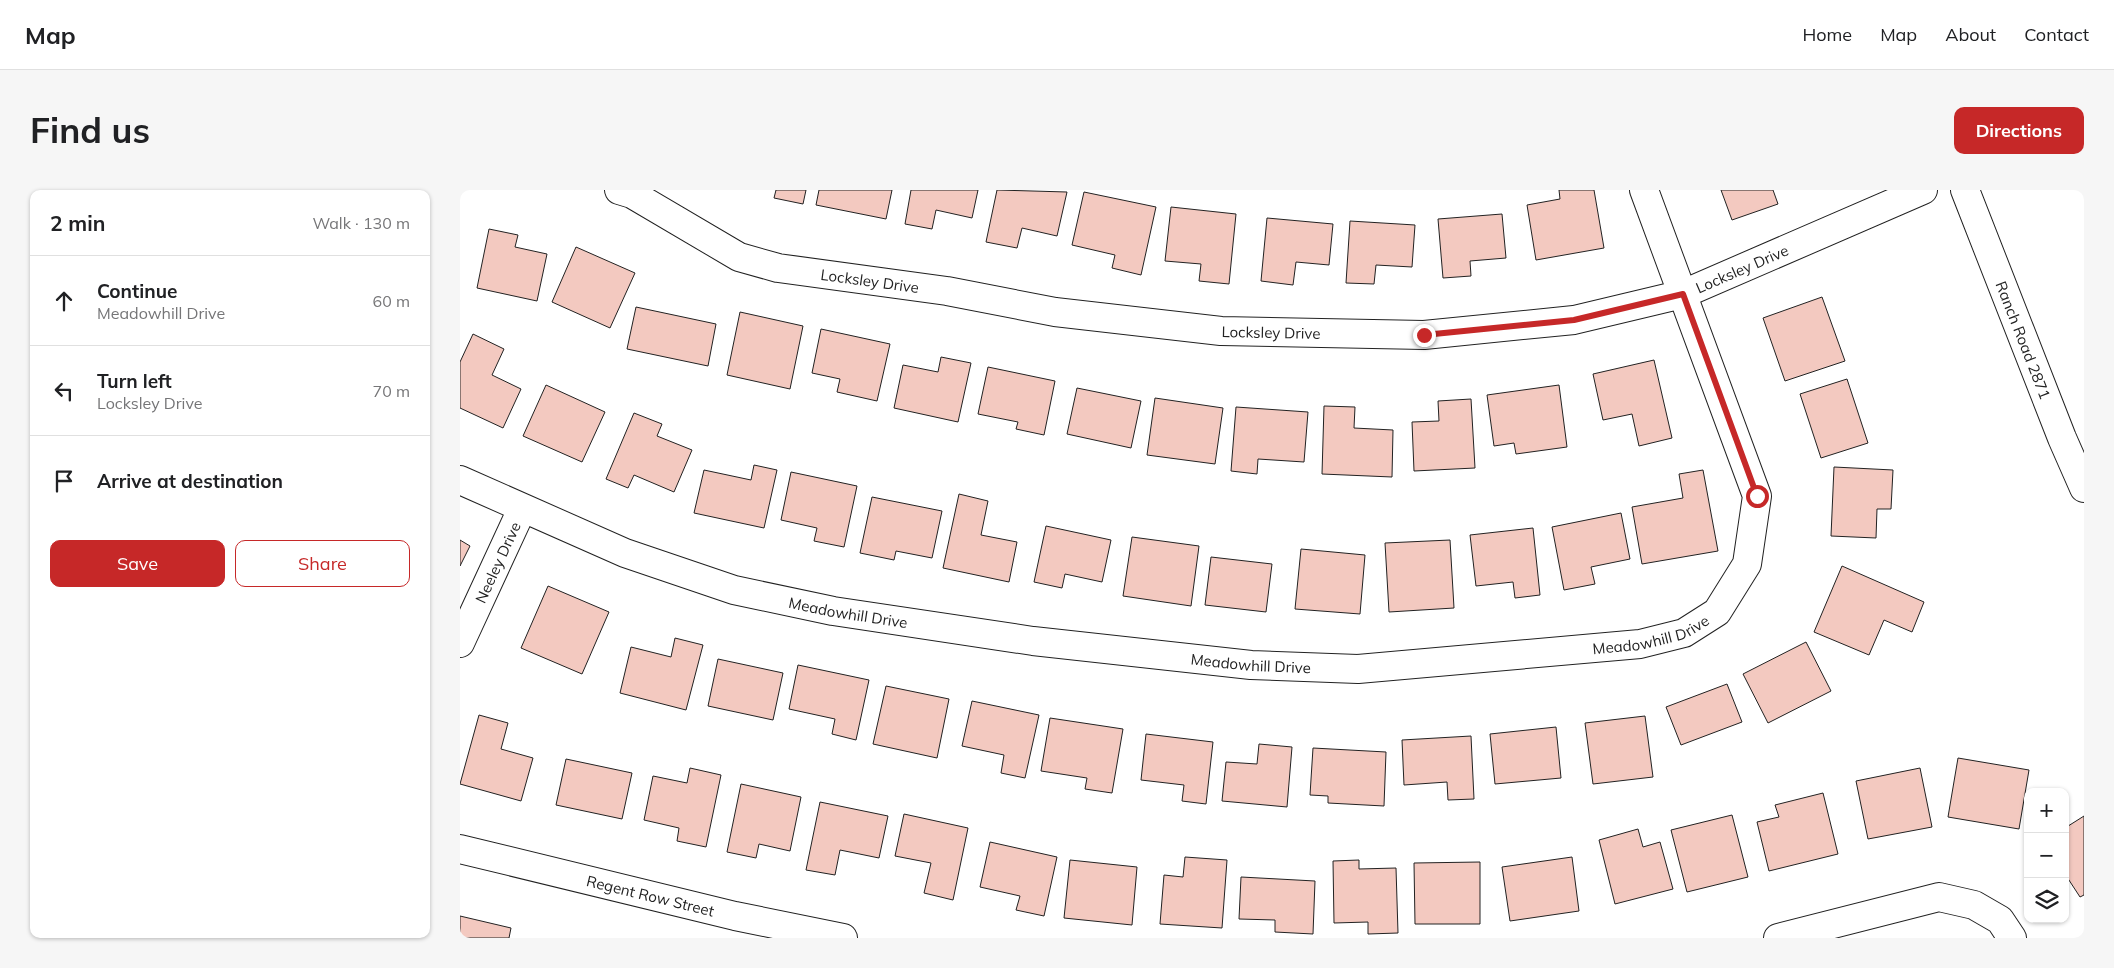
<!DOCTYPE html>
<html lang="en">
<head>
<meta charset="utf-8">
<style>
  :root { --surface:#fff; --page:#f6f6f6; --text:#202124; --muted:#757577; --line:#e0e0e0; --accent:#c62828 }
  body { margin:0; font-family:Mulish,sans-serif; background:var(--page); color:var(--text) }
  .controls { position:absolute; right:15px; bottom:15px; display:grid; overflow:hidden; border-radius:10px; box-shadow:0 1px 4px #0004 }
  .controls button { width:45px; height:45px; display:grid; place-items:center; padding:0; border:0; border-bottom:1px solid var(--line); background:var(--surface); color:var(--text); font:25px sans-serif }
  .stop { position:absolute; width:15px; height:15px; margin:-11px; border:4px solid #c62828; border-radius:50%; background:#fff }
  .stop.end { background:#c62828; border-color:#fff; box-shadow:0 1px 5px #0008 }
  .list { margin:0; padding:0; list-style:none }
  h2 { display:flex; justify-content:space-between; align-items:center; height:65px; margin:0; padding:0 20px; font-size:21px }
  h2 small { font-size:16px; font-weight:400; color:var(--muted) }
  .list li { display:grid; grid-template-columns:32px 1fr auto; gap:15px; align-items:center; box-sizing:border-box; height:90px; padding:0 20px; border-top:1px solid var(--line) }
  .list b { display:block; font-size:19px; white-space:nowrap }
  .list p { margin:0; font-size:16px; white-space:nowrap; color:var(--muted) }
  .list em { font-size:16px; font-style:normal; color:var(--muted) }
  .actions { display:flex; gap:10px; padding:15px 20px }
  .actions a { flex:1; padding:11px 0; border:1px solid var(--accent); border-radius:10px; text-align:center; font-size:18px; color:var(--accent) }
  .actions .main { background:var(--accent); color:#fff }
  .icon { flex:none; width:28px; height:28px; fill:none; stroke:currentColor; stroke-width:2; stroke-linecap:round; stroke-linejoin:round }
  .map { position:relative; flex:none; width:1624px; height:748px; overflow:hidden; border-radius:10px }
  header { display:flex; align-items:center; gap:30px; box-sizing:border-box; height:70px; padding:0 25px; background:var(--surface); border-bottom:1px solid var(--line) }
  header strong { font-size:24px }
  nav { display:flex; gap:28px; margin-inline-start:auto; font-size:18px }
  .intro { display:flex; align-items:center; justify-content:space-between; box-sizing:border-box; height:120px; padding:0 30px }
  h1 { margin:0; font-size:35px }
  .button { padding:12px 22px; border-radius:10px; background:var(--accent); color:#fff; font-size:18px; font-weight:700 }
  main { display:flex; gap:30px; padding:0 30px }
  aside { flex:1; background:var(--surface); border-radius:10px; box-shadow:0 1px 4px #0004 }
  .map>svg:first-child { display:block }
</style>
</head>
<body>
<header>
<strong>Map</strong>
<nav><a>Home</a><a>Map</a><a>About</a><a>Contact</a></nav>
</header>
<div class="intro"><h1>Find us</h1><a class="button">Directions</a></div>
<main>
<aside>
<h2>2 min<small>Walk · 130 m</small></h2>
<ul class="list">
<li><svg class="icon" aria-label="ahead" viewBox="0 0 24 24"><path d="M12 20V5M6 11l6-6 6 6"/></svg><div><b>Continue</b><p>Meadowhill Drive</p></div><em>60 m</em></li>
<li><svg class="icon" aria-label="left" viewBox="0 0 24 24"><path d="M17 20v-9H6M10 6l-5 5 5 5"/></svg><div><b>Turn left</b><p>Locksley Drive</p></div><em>70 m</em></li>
<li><svg class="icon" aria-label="arrive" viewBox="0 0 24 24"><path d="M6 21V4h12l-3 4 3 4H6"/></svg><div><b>Arrive at destination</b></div></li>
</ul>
<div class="actions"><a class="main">Save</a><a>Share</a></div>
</aside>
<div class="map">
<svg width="1624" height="748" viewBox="0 0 1624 748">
  <rect width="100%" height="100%" fill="#fff"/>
  <g fill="#f3c9c0" stroke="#222">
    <polygon points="316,0 346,0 343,14 314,8"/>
    <polygon points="359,0 432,0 426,29 356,15"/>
    <polygon points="451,0 518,0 512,28 476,20 472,39 445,34"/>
    <polygon points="537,0 607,2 597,46 562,38 557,58 526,52"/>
    <polygon points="1099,0 1134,0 1144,58 1076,70 1067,15 1100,9"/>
    <polygon points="1261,0 1313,0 1318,14 1272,30"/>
    <polygon points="624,2 696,17 681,85 652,78 655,65 612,55"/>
    <polygon points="711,17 776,24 769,94 739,91 741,74 705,71"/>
    <polygon points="1042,24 1046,68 1010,71 1011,86 983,88 978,29"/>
    <polygon points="807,28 873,34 869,75 836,72 833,95 801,91"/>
    <polygon points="890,31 955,35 952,77 916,75 914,94 886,93"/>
    <polygon points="29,39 58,45 55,57 87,64 77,111 17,98"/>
    <polygon points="116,57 175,83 150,138 92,112"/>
    <polygon points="1362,107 1385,171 1325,191 1303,128"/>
    <polygon points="176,117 256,134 248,176 167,159"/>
    <polygon points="280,122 343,136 330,199 267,185"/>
    <polygon points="361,139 430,154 417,211 377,202 380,189 352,183"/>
    <polygon points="13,144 44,159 32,185 61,199 43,238 0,218 0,172"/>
    <polygon points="481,167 511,173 498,232 434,218 443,175 478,182"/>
    <polygon points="1194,170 1212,248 1179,256 1172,224 1143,230 1133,184"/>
    <polygon points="528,177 595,191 584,245 556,239 558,232 518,224"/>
    <polygon points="1387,189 1408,253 1361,268 1340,204"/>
    <polygon points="86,195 145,222 122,272 63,246"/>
    <polygon points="1099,195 1107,257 1056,264 1054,253 1034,256 1027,205"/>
    <polygon points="617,198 681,211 671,258 607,244"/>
    <polygon points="695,208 763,218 755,274 687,265"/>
    <polygon points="1011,209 1015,278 954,281 952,232 979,231 978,211"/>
    <polygon points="864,216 895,217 894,238 933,240 932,287 862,284"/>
    <polygon points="776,217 848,222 844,272 798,269 797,284 771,281"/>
    <polygon points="174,223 202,234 197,246 232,260 214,302 174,285 168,298 146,289"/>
    <polygon points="294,275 317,280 304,338 234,323 244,280 291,290"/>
    <polygon points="1374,277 1433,280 1431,319 1417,319 1416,348 1371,346"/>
    <polygon points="1243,280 1258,361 1182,374 1172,317 1223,308 1219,284"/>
    <polygon points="331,282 397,296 384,357 354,351 357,338 321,330"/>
    <polygon points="499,304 528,311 521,345 557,352 549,392 483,378"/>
    <polygon points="412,307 482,321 472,368 436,361 434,370 400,363"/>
    <polygon points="1161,323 1170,369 1131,377 1135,394 1104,400 1092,337"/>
    <polygon points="586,336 651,350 642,392 605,384 602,398 574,392"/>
    <polygon points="1073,338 1080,405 1055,408 1053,392 1016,396 1010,345"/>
    <polygon points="672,347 739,356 731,416 663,406"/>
    <polygon points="0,350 10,356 0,376"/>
    <polygon points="990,350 994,418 929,422 925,353"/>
    <polygon points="841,359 905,365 900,424 835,419"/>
    <polygon points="751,367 812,374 806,422 745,415"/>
    <polygon points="1382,376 1464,412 1452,442 1424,430 1409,465 1354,442"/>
    <polygon points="88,396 149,422 122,484 61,458"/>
    <polygon points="215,448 243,455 226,520 160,503 171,457 211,467"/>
    <polygon points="1346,452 1371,501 1308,533 1283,484"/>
    <polygon points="258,469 323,483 313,530 248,516"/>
    <polygon points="338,475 409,490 396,550 372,544 375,529 329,519"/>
    <polygon points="1267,494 1282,532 1221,555 1206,517"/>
    <polygon points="426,496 489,509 477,568 413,554"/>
    <polygon points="512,511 579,525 565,588 541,583 544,565 502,556"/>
    <polygon points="19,525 48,533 41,559 73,568 61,611 0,594"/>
    <polygon points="1185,526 1193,587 1133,594 1125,533"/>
    <polygon points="590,528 663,539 652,603 625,599 627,588 581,581"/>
    <polygon points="1096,537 1101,588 1035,594 1030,544"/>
    <polygon points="686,544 753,552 746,614 722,611 724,595 681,590"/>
    <polygon points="1011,546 1014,609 988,610 987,592 944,595 942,550"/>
    <polygon points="799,554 832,557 827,617 762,611 766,572 797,574"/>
    <polygon points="853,558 926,562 924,616 868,613 868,606 850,605"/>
    <polygon points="1498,568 1569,580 1559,639 1488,627"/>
    <polygon points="106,569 172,583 162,629 96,615"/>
    <polygon points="230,578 261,585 246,657 217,651 219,638 184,630 193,586 227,593"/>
    <polygon points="1460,578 1472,637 1408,649 1396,591"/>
    <polygon points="281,594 341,607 330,661 299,654 296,668 267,662"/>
    <polygon points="1363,603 1378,664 1309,681 1297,632 1319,627 1315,615"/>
    <polygon points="360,612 428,626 419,668 380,660 375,685 346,680"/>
    <polygon points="444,624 508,638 493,710 464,703 471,673 435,666"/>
    <polygon points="1272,625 1288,687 1227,702 1211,640"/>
    <polygon points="1624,626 1624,705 1620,707 1605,684 1605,638"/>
    <polygon points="1178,639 1183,657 1200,652 1213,699 1155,714 1139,650"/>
    <polygon points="530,652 597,667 584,726 556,720 560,706 520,697"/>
    <polygon points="725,667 767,670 762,738 700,734 704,685 723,687"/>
    <polygon points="1112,667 1119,721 1050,731 1042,677"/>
    <polygon points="610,670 677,677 672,735 604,728"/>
    <polygon points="899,670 899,679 936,678 938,743 908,744 908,732 874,733 873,671"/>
    <polygon points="1020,672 1020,734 955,734 954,673"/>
    <polygon points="781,687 855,691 853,744 815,742 815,730 779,729"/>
    <polygon points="0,726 51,738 49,748 0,748"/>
  </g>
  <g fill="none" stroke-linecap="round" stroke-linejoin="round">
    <defs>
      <g id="minor">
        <path id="s1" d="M159,0l13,4 107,63 39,11 169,23 108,21 166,19 203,4 150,-15 109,-26 240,-104"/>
        <path id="s2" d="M0,290l165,73 109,37 99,21 200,30 218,24 107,4 282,-25 44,-11 33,-21 30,-48 10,-68 -113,-306"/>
        <path id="s3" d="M0,453l62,-134"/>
        <path id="s4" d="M0,659l275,67 108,22"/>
        <polyline points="1318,748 1479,707 1514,715 1540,730 1552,748"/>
      </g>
      <g id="major">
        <path id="s5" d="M1505,0l97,248 22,50"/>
      </g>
    </defs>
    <use href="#minor" stroke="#222" stroke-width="30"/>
    <use href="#major" stroke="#222" stroke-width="30"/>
    <use href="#minor" stroke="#fff" stroke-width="28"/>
    <use href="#major" stroke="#fff" stroke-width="28"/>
  </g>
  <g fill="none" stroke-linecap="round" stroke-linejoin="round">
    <polyline stroke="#c62828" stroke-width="6" points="964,145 1114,130 1223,104 1297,306"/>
  </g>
  <g text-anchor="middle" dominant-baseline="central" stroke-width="4" stroke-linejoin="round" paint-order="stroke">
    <g font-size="15" fill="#222" stroke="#fff">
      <text stroke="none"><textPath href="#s1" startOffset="1156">Locksley Drive</textPath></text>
      <text stroke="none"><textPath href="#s1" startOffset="271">Locksley Drive</textPath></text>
      <text stroke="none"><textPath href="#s1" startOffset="676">Locksley Drive</textPath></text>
      <text stroke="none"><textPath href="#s5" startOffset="161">Ranch Road 2871</textPath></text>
      <text stroke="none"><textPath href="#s3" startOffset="89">Neeley Drive</textPath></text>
      <text stroke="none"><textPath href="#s2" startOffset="412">Meadowhill Drive</textPath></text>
      <text stroke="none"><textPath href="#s2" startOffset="1221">Meadowhill Drive</textPath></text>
      <text stroke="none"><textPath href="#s2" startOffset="818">Meadowhill Drive</textPath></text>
      <text stroke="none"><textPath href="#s4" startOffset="196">Regent Row Street</textPath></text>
    </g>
  </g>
</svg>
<div class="controls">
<button>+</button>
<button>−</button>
<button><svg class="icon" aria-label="layers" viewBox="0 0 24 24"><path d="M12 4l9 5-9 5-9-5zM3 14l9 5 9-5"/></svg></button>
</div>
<div class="stop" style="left:1297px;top:306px"></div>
<div class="stop end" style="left:964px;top:145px"></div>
</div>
</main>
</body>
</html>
